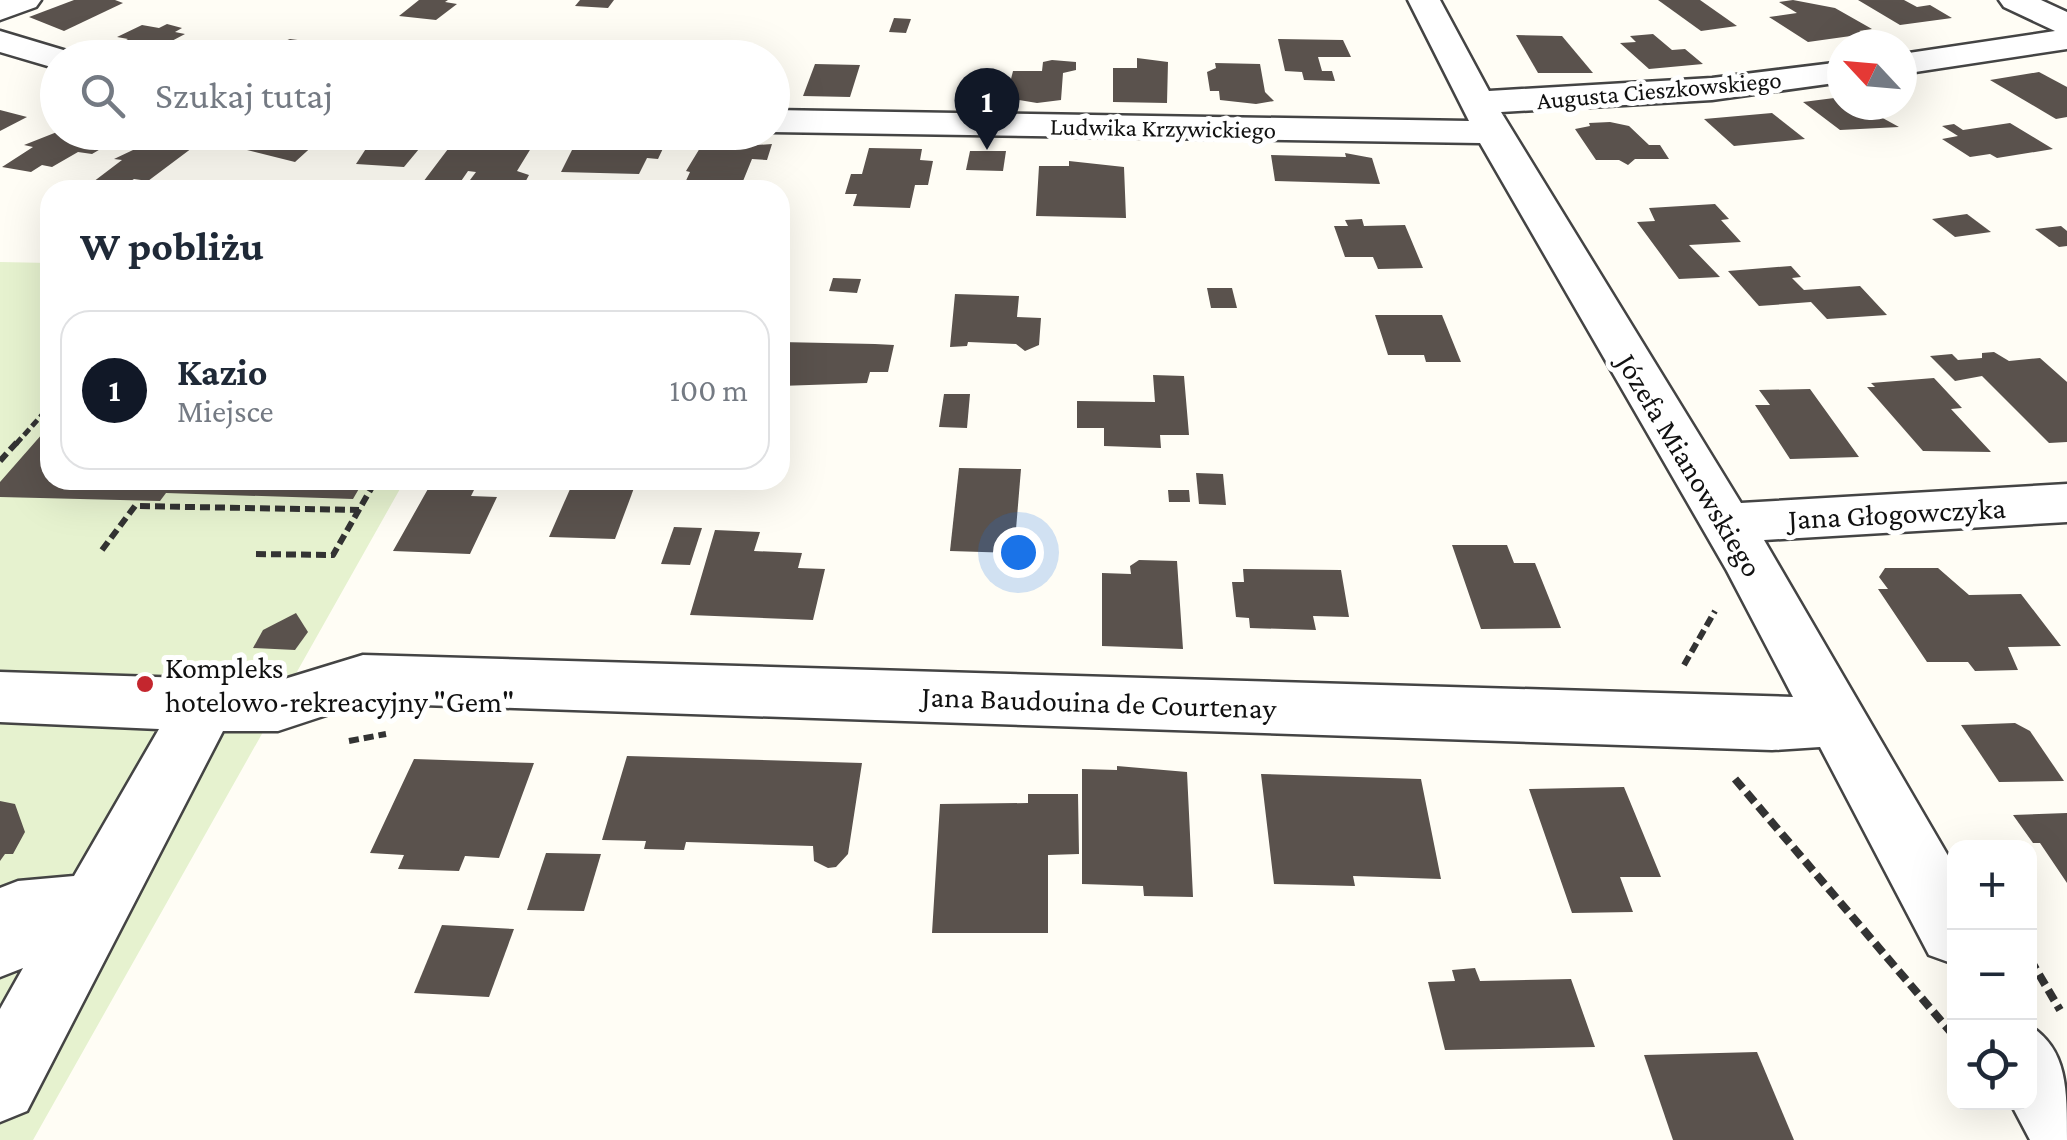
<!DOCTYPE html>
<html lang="pl">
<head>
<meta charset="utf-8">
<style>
  :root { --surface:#fff; --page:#f6f6f7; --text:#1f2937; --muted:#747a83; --line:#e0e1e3; --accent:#111827 }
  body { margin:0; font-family:"Crimson Pro",serif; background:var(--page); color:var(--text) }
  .controls { position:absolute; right:30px; bottom:30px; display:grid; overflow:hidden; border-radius:20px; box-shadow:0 10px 40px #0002 }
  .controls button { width:90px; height:90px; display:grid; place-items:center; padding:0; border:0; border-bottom:2px solid var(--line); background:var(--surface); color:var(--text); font:50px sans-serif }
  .compass { position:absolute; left:1827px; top:30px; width:90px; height:90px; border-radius:50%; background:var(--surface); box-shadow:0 10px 40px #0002; rotate:296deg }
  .you { position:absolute; left:1018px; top:552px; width:35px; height:35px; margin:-25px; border:8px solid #fff; border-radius:50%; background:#1a73e8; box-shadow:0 0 0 15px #1a73e833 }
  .badge { display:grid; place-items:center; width:65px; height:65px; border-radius:50%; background:var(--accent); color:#fff; font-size:32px; font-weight:700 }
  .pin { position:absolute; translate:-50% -82px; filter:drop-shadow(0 2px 5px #0008) }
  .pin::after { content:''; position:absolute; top:52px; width:35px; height:30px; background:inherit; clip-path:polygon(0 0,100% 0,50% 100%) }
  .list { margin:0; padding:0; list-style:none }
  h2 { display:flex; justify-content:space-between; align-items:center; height:130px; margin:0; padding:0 40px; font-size:42px }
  h2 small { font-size:32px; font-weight:400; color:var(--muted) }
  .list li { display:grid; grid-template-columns:65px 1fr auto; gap:30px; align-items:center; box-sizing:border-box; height:160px; margin:0 20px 20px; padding:0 20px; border:2px solid var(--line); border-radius:30px }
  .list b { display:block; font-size:38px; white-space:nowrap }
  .list p { margin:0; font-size:32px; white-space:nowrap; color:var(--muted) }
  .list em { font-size:32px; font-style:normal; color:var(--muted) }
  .icon { flex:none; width:55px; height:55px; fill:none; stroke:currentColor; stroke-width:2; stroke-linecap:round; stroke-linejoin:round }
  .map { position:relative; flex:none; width:2067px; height:1140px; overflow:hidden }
  .search { position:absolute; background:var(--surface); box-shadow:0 10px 40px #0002; left:40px; top:40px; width:750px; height:110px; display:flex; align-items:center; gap:25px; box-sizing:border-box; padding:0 35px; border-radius:55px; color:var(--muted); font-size:38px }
  .panel { position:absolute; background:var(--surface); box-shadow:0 10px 40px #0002; left:40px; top:180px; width:750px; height:310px; border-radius:30px }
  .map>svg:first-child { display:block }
</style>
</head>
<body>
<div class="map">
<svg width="2067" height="1140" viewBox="0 0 2067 1140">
  <rect width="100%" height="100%" fill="#fffdf5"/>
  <polygon fill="#e6f2cf" points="0,262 50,263 50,480 405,480 33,1140 0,1140"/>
  <g fill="#5a524d">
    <polygon points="74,0 115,0 123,3 64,31 29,17"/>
    <polygon points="419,0 448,0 445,2 457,4 436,20 399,16"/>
    <polygon points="580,0 614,0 608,8 575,6"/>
    <polygon points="1658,0 1700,0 1737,26 1701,31"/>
    <polygon points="1793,0 1835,8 1872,29 1859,31 1865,34 1808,42 1769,17 1797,13 1779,2"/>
    <polygon points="1858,0 1904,0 1917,7 1930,5 1952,18 1900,25"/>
    <polygon points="894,18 911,19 906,33 889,32"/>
    <polygon points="167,24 182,28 175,32 185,34 149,53 117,45 128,39 117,37 142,25 159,28"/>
    <polygon points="1653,34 1672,50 1685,49 1703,64 1649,69 1620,43 1636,42 1630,36"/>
    <polygon points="1516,35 1562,36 1593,73 1538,73"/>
    <polygon points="290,39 313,42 302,49 311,50 300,58 240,58"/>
    <polygon points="1278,39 1343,40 1351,57 1318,57 1322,71 1332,71 1335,81 1304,80 1302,72 1285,71"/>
    <polygon points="1137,58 1168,62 1167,103 1113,102 1113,68 1137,68"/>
    <polygon points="1052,60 1076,62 1076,70 1063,73 1061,100 1037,103 1008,98 1009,87 1001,87 1003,79 1011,79 1013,71 1042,71 1043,62"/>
    <polygon points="1215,63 1260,64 1265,92 1274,101 1256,104 1220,100 1219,91 1210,91 1207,72 1216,68"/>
    <polygon points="815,64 860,65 850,97 803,96"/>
    <polygon points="2039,72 2067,87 2067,117 2056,119 1990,80"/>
    <polygon points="1842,97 1842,105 1859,105 1899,127 1840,130 1803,102"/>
    <polygon points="0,110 27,117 0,131"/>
    <polygon points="1772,113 1805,139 1734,146 1704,119"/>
    <polygon points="1610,122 1629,126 1649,145 1660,145 1669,159 1635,159 1628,165 1619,160 1596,160 1575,129 1590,126 1589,123"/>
    <polygon points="2010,123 2053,149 1997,158 1990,154 1970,157 1942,139 1958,136 1942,126 1954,124 1963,130"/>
    <polygon points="57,132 121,137 92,154 78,152 52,167 42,165 31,172 2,167 33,147 24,145"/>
    <polygon points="259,132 272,133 328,132 295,162 239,148"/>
    <polygon points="389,132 429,137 404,167 356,164 369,144"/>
    <polygon points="522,136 536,140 517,171 529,175 521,190 494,189 499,181 470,180 476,172 468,171 455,190 417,190 448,149 479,150 486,139"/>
    <polygon points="578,138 588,141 667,140 658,159 647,158 639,174 561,172"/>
    <polygon points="152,141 196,145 148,181 134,179 123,186 93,182 122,160 114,159"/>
    <polygon points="703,143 756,145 772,144 767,160 752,159 741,186 684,185 690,172 686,171"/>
    <polygon points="869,148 922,149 920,160 933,161 928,185 915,185 910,208 853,206 857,194 845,194 851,174 862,174"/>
    <polygon points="970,151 1006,151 1003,171 966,170"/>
    <polygon points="1345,153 1372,158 1380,184 1275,181 1271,155 1346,157"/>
    <polygon points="1069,161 1124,167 1126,218 1036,216 1039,166 1069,166"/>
    <polygon points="1715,204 1729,219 1721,220 1741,242 1689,245 1720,277 1679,279 1637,222 1655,221 1649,208"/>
    <polygon points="1967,214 1991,232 1955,237 1932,219"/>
    <polygon points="1362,219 1364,226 1405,225 1423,268 1378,269 1373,257 1345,257 1334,226 1348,226 1345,220"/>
    <polygon points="2061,226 2067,231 2067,246 2059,247 2035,229"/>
    <polygon points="1791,266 1801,277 1792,278 1804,290 1860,286 1887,315 1827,319 1811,302 1759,306 1728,271"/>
    <polygon points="833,278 861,279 857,293 829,291"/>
    <polygon points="1207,288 1232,288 1237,308 1211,308"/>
    <polygon points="955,294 1019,296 1017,317 1041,318 1039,345 1025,351 1016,344 968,342 967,346 950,347"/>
    <polygon points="1375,315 1442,315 1461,362 1426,362 1424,355 1388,355"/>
    <polygon points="780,342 875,344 894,345 888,372 870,372 867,383 780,386"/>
    <polygon points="1994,352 2009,361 2040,358 2067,382 2067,442 2049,443 1982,376 1955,381 1930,356 1952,354 1958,360 1982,358 1982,353"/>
    <polygon points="1153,375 1184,376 1189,435 1160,435 1161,448 1104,446 1104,428 1077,428 1077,401 1155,402"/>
    <polygon points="1934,378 1962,408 1951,409 1991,452 1923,451 1867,387 1875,387 1871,383"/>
    <polygon points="1810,389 1859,457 1790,459 1755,405 1770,405 1759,390"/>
    <polygon points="944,394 970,394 967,428 939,427"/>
    <polygon points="50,425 50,480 364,480 353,499 166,493 160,501 0,497 0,482"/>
    <polygon points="959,468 1021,469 1014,553 950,551"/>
    <polygon points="1196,473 1223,474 1226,505 1199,504"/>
    <polygon points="433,480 479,480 471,496 497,497 470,554 393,551"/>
    <polygon points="574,480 637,480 615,539 549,537"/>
    <polygon points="1168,490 1189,490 1190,502 1169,502"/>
    <polygon points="674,527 702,528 690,565 661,564"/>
    <polygon points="715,530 760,532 754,551 802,553 798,568 825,569 813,620 690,615"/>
    <polygon points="1452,545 1507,545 1514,563 1535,563 1561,628 1481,629"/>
    <polygon points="1139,560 1177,561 1183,649 1102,646 1102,573 1131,574 1130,566"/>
    <polygon points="1885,568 1938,568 1969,595 2021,594 2061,646 2008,647 2018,670 1975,671 1968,662 1927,662 1878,589 1888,589 1879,577"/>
    <polygon points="1243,569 1341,570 1349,617 1313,616 1316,630 1250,628 1249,618 1236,617 1232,582 1244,582"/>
    <polygon points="296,613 308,632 295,650 253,648 263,630"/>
    <polygon points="2015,723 2030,731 2064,781 1999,782 1961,725"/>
    <polygon points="627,756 862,763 848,854 836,867 828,868 814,861 813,846 686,842 684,850 644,849 646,841 602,840"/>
    <polygon points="414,759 534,763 499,858 465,856 459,871 398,869 404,855 370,853"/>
    <polygon points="1117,766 1187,772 1193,897 1144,896 1143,886 1082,884 1082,769 1117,770"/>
    <polygon points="1261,774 1421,779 1441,879 1353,876 1355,886 1274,884"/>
    <polygon points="1624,787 1661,877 1620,877 1633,912 1572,913 1529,789"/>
    <polygon points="1028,794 1078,794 1079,854 1048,855 1048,933 932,933 940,804 1028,803"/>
    <polygon points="0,801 15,804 25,832 13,854 5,854 0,861"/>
    <polygon points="2067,813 2067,883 2040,843 2033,843 2013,815"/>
    <polygon points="546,853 601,854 584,911 527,910"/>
    <polygon points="442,925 514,929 489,997 414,993"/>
    <polygon points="1475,968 1480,981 1571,979 1595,1047 1445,1050 1428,982 1455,981 1452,970"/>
    <polygon points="1757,1052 1794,1140 1673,1140 1644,1055"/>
  </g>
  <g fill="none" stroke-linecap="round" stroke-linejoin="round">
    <defs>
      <g id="minor">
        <polygon points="0,0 41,0 36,7 0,20"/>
        <polygon points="1408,0 1440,0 1489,91 1712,78 1842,62 1842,82 1712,100 1501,112 1741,503 2067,484 2067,522 1764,540 1954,866 1954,964 1929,955 1820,747 1772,750 363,703 278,731 223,731 27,1111 0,1122 0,1009 23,968 0,977 0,888 18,881 74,876 159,729 0,722 0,672 278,681 363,655 1793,697 1727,571 1480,143 772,132 772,110 1469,121"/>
        <polygon points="1999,0 2041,0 2067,12 2067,49 1902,74 1902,54 2055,31 2004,7"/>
        <polygon points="0,31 70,52 74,58 58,58 58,69 0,52"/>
        <path d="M2030,1026c37,23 37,62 37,114h-37l-20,-38h20z"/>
      </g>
    </defs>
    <use href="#minor" stroke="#444" stroke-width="5"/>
    <polyline stroke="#333" stroke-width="5" stroke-dasharray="8 4" stroke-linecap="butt" points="16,444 50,406"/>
    <g stroke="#333" stroke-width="6" stroke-dasharray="10 5" stroke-linecap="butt">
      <polyline points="0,461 18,441"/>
      <polyline points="102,550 135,506 359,510"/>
      <polyline points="256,554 333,555 376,480"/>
      <polyline points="1684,665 1715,611"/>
      <polyline points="349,741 386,734"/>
    </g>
    <g stroke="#333" stroke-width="8" stroke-dasharray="12 6" stroke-linecap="butt">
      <polyline points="1735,779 1954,1036"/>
      <polyline points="2030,959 2060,1010"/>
    </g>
    <use href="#minor" fill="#fff" fill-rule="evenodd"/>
  </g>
  <circle fill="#c4262e" stroke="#fff" stroke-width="4" cx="145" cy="684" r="10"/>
  <g text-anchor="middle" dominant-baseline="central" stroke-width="10" stroke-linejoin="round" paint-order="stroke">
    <g font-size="25" fill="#111" stroke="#fff">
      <text transform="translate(1659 90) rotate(-5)">Augusta Cieszkowskiego</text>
      <text transform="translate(1163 128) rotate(1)">Ludwika Krzywickiego</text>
    </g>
    <g font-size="30" fill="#111" stroke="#fff">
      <text transform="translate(1690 465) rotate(59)">Józefa Mianowskiego</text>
      <text transform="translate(1897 513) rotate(-3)">Jana Głogowczyka</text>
      <text transform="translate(1099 702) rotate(2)">Jana Baudouina de Courtenay</text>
    </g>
    <g font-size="30" fill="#111" stroke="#fff" text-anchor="start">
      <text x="165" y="667">Kompleks<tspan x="165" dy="34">hotelowo-rekreacyjny "Gem"</tspan></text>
    </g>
  </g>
</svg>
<div class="controls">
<button>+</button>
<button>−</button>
<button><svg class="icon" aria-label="locate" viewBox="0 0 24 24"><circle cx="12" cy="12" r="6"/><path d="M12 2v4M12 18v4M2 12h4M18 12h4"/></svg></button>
</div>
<svg class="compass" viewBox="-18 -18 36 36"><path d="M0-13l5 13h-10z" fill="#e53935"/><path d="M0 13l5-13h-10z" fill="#747a83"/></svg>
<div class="you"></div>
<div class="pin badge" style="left:987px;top:150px">1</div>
<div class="search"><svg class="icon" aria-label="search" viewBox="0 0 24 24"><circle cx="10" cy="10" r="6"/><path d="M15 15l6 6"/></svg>Szukaj tutaj</div>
<section class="panel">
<h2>W pobliżu<small></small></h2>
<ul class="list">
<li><span class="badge">1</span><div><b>Kazio</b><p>Miejsce</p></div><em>100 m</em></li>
</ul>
</section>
</div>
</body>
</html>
